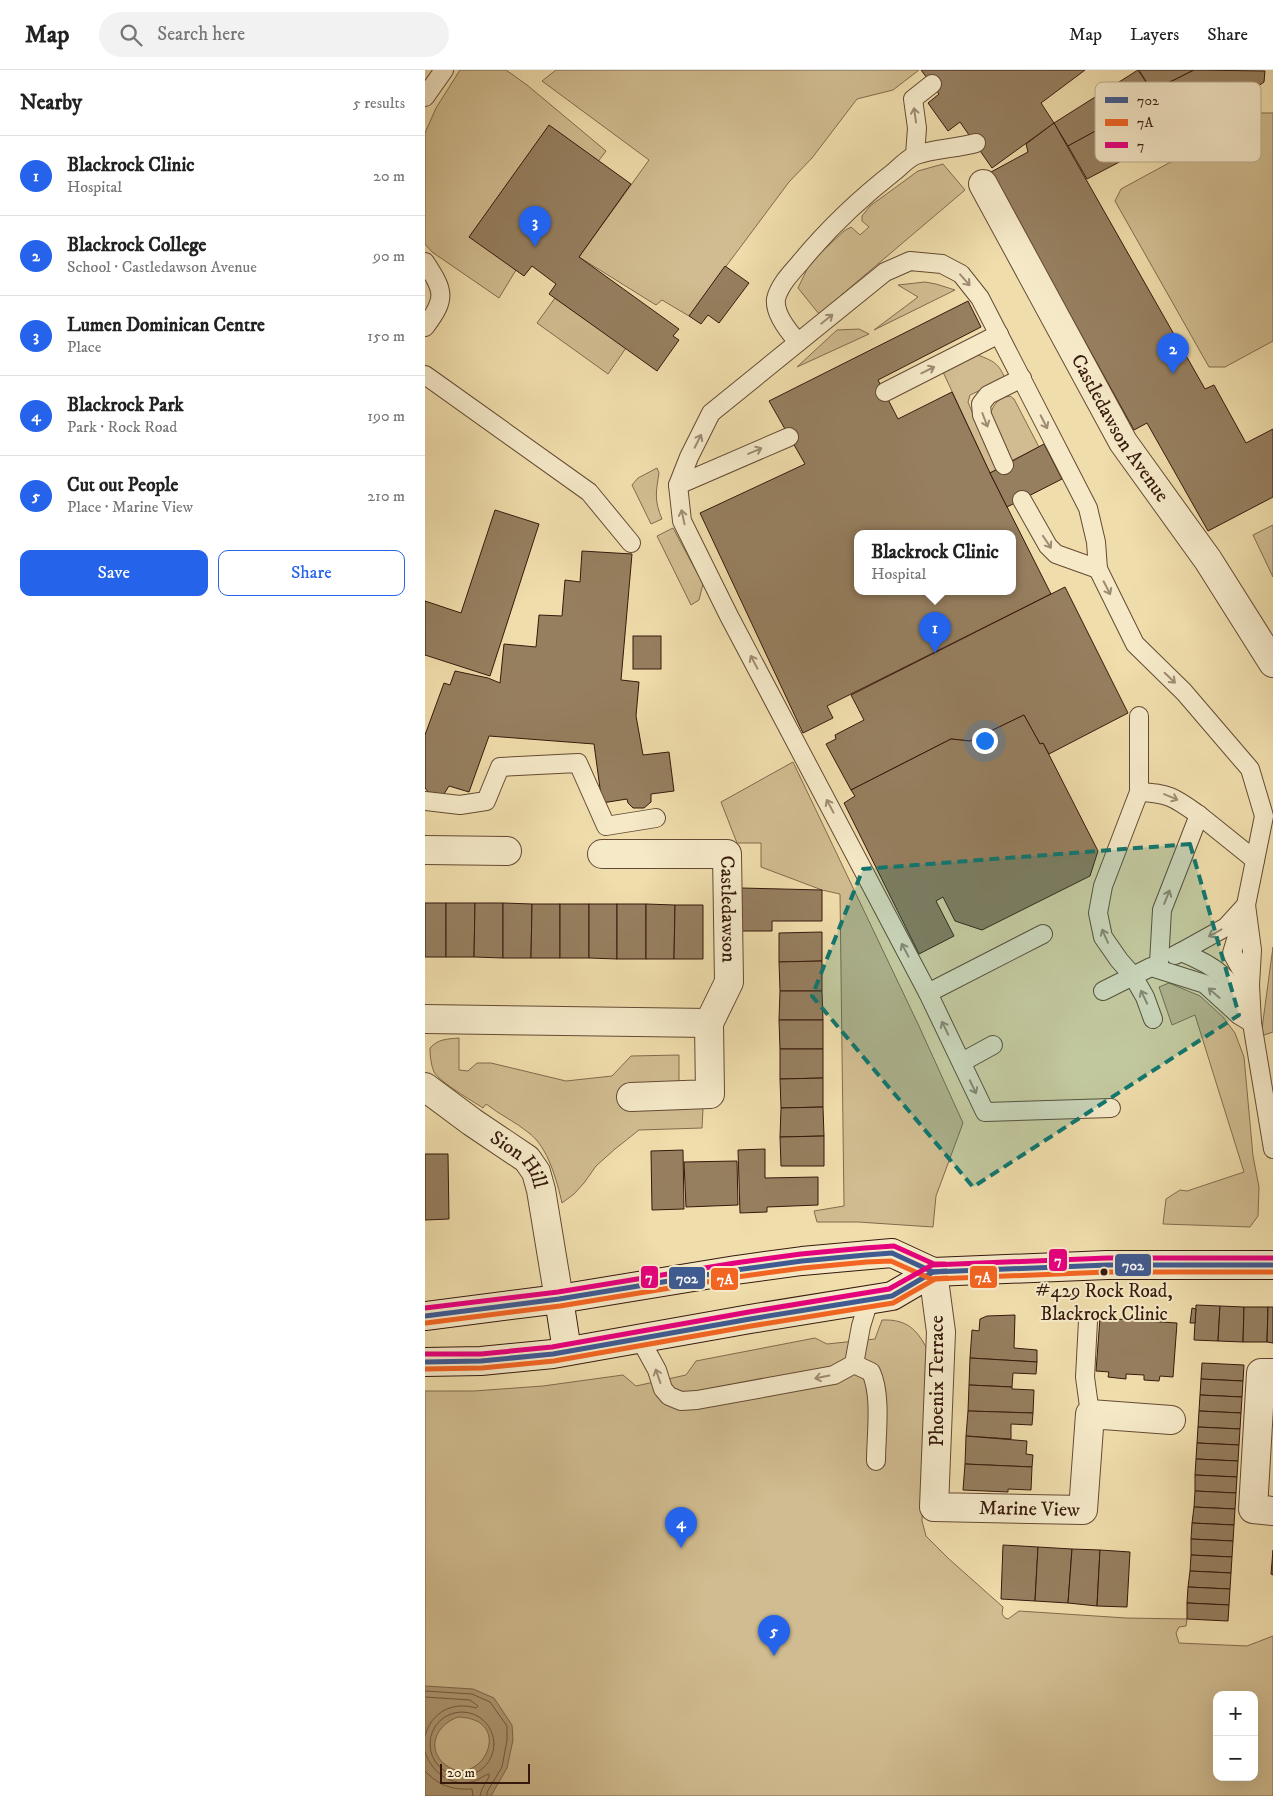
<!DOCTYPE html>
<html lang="en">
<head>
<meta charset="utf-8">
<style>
  :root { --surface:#fff; --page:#f2f2f2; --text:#222; --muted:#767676; --line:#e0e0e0; --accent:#2563eb }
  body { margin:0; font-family:"IM FELL DW Pica",serif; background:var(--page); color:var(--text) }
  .controls { position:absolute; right:15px; bottom:15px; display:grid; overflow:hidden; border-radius:10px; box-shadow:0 5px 20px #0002 }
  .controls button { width:45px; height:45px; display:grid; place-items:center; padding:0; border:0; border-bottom:1px solid var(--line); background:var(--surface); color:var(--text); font:25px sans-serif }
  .scale { position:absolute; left:15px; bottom:12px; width:90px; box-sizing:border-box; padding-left:5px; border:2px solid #36190c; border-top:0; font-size:14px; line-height:18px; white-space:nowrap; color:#36190c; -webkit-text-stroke:4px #f5e9c8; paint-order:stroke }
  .you { position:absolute; left:559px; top:670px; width:18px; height:18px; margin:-12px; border:4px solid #fff; border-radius:50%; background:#1a73e8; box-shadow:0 0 0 8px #1a73e833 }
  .badge { display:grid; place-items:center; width:32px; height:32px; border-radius:50%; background:var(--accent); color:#fff; font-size:16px; font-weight:700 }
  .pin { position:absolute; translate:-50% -41px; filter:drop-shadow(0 1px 2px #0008) }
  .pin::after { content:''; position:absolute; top:26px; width:18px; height:15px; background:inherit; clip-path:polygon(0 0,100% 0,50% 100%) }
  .popup { position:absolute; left:429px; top:460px; width:162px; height:65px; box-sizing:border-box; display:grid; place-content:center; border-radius:10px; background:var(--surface); filter:drop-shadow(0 1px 4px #0005); font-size:16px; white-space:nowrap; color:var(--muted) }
  .popup b { font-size:19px; color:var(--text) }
  .popup::after { content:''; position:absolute; left:50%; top:100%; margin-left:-10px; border:10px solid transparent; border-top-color:var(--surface) }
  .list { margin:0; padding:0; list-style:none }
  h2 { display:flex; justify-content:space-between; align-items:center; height:65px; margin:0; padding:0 20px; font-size:21px }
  h2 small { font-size:16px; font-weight:400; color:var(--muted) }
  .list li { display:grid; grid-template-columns:32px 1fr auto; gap:15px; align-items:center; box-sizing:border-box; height:80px; padding:0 20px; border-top:1px solid var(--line) }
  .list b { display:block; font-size:19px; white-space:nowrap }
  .list p { margin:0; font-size:16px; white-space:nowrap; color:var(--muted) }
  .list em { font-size:16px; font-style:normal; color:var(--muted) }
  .actions { display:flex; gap:10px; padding:15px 20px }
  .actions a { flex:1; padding:11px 0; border:1px solid var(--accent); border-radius:10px; text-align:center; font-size:18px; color:var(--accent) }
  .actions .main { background:var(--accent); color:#fff }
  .icon { flex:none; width:28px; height:28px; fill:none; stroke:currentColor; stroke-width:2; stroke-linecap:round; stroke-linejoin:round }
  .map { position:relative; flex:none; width:848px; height:1726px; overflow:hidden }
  header { display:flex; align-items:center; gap:30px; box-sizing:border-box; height:70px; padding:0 25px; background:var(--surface); border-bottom:1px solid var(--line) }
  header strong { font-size:24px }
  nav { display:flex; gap:28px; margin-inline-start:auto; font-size:18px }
  .search { width:350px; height:45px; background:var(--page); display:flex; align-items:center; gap:12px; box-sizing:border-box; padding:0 18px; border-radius:28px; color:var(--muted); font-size:19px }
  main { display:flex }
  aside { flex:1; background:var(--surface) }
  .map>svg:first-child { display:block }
</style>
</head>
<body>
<header>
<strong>Map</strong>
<div class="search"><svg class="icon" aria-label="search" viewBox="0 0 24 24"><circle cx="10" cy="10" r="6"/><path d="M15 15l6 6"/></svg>Search here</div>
<nav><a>Map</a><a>Layers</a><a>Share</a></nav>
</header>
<main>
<aside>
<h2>Nearby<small>5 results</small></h2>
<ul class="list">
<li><span class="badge">1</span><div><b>Blackrock Clinic</b><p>Hospital</p></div><em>20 m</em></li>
<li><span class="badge">2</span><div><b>Blackrock College</b><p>School · Castledawson Avenue</p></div><em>90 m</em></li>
<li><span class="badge">3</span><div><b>Lumen Dominican Centre</b><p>Place</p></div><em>150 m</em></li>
<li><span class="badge">4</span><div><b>Blackrock Park</b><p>Park · Rock Road</p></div><em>190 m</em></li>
<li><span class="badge">5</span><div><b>Cut out People</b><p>Place · Marine View</p></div><em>210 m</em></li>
</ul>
<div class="actions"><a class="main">Save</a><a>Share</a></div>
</aside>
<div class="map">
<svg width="848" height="1726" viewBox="0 0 848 1726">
  <rect width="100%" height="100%" fill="#efddab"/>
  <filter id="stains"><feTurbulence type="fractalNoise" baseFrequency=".004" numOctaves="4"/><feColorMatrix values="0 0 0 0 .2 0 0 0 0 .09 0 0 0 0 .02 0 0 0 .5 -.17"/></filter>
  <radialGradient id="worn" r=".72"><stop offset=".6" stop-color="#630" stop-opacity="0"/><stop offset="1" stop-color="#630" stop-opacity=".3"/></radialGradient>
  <g fill="#d0bc90" stroke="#836a4e" fill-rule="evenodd">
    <polygon points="35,0 81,0 102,15 181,81 91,200 74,228 7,182 0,174 0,63 11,38"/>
    <polygon points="131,0 494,0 468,20 432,29 387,88 364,112 264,246 237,230 231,235 154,187 224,90 117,11"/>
    <polygon points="836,43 848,43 848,271 800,297 784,297 690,131 696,119"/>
    <polygon points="518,94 540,120 394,244 373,218 385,193 419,161 426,157 435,165 444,157 437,151 437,146 445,136 493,101"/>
    <polygon points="500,212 511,214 530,220 449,260 493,227 473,215"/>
    <polygon points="130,228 201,278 183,304 112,253"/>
    <polygon points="434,259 444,264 372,297 412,260"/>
    <path d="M553,285c15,6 21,8 27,24l-35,16 -2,7 9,22 22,44 -9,5 -47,-101z"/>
    <path d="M585,326l4,3 25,48 -30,15 -19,-45c2,-11 7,-19 20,-21z"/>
    <path d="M232,398l2,5c-3,19 -5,27 3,46l-11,5 -19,-39 6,-7z"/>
    <polygon points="848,455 848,507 828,465"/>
    <polygon points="248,458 278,514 274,530 266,535 232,466"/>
    <polygon points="368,692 493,954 538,1053 511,1126 508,1157 433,1152 392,1152 389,1141 419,1136 415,824 397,820 336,797 336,773 312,773 296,732"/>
    <polygon points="848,877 848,962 836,966"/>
    <polygon points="744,913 775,926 798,947 810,963 819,987 828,1086 834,1117 833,1146 825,1157 738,1154 741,1129 755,1120 762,1121 819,1102 770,945 747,955 734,917"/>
    <path d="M34,968v32l9,1 9,-8h14l75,18 46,-5 19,-20 48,-1v31l24,22 -1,20 -63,2 -24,19 -19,17 -12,17 -10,11 -12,9c-5,-22 -14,-56 -33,-70 -13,-11 -29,-18 -43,-29l-3,4c-12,-8 -42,-25 -49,-36 -3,-7 -4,-16 -4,-24 8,-9 17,-9 29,-10z"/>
    <path d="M457,1250c24,-1 35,9 45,29l-5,172 4,15 23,23 54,48 -1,7 3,4 3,1 11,-8 107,7 61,1 -1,7 -7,1 -3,6 3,10 68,3 26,-10v160h-848v-405h49l69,-5 80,-11 13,11 50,-11 10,-14 119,-23 12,6 48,-5zM792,1625h37v82h-37z"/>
  </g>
  <path fill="#b09a75" stroke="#7f664b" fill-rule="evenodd" d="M0,1616l48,3 21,9 18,27 1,15 -6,28 -16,28h-66zM33,1647c61,2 20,79 -16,45 -16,-18 -3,-38 16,-45z"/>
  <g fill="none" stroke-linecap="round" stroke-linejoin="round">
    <g stroke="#735a40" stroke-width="1">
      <polyline points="0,1621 47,1624 65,1632 82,1656 82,1670 77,1697 62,1722 62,1726"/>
      <path d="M0,1627l45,3 8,6 -2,2c-23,-7 -45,4 -51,28"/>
      <circle cx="37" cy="1674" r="32"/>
      <path d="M0,1682c7,21 27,36 50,29 5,-2 9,-6 14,-7v3l-7,12 -2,7"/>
      <path d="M0,1701c14,15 27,19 47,18l1,7"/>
    </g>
  </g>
  <g fill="#967f5f" stroke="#36190c" fill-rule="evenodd">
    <polygon points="496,0 660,0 616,33 629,53 567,98 535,52 523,61 503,33 514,24"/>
    <polygon points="713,0 727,21 711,31 709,40 643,76 629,53"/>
    <polygon points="714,0 769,0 727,21"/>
    <polygon points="769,0 840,1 839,12 818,27 662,109 643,76 709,40 711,31 727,21"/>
    <polygon points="629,53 780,319 789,315 821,373 848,359 848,427 783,461 722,353 709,360 566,102 603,82 601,74"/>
    <polygon points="124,55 206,114 154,187 254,259 248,266 254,270 232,301 124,224 131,214 107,196 99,206 44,167"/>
    <polygon points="300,196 324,213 294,253 283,245 276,254 264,246"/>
    <path d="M543,231l13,26 -103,53 20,39 54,-27 38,81 61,121 -224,112 6,12 -30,15 -103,-220 105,-49 -36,-63zM432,464h156v58h-156z"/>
    <polygon points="619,374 637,409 582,437 565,403"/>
    <polygon points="70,440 114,454 65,606 0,585 0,531 36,543"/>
    <polygon points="157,481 207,484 196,610 214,612 211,646 218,685 244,682 249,721 226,724 226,732 219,738 208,738 203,733 202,729 177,733 169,674 64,666 44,722 24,716 19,724 12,726 5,724 0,718 0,665 19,613 25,615 30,601 63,608 75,613 79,574 111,577 114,545 137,546 140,510 155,512"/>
    <polygon points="640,517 703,643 624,684 618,673 615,674 599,645 545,671 526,669 426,720 401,674 411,669 410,665 439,650 426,625"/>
    <rect x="208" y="566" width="28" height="33"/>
    <polygon points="599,645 615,674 618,673 673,781 665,806 557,860 530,851 518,827 511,831 529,866 494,884 419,733 430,726 426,720 526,669 545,671"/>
    <polygon points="316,818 397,820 397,851 347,851 347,861 315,861"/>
    <rect x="0" y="833" width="21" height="54"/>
    <polygon points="21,833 50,833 49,887 21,887"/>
    <polygon points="50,833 78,833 78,888 49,887"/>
    <polygon points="78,833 107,834 106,888 78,888"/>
    <polygon points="107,834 135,834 135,888 106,888"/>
    <rect x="135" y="834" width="29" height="54"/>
    <polygon points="164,834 192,834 192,889 164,888"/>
    <rect x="192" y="834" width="29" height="55"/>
    <polygon points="221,834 250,835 249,889 221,889"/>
    <polygon points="250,835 278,835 278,889 249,889"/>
    <polygon points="397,862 397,891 354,892 354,863"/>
    <polygon points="397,891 397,921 355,921 354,892"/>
    <polygon points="355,921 397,921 398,950 354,950"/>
    <polygon points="354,950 398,950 398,979 355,979"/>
    <polygon points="355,979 398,979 398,1008 355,1009"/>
    <polygon points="398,1008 398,1037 356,1038 355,1009"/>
    <polygon points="398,1037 399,1066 355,1067 356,1038"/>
    <polygon points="399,1066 399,1096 356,1096 355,1067"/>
    <polygon points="340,1079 340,1108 393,1107 393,1135 342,1137 342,1142 315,1143 313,1080"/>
    <polygon points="258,1080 259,1139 227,1140 226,1081"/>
    <polygon points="0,1084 23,1084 24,1149 0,1150"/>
    <polygon points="312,1091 313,1135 261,1137 259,1092"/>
    <polygon points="771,1235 795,1236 793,1271 769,1270"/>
    <polygon points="795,1236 819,1237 818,1272 793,1271"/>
    <polygon points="819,1237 843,1237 842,1272 818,1272"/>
    <polygon points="843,1237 848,1237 848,1273 842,1272"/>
    <polygon points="767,1238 771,1239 770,1253 765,1253"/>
    <polygon points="590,1245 589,1278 612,1280 612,1292 545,1288 547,1260 554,1261 555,1249 562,1246"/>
    <polygon points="675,1248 752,1253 748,1307 735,1306 734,1311 719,1310 719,1305 701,1304 701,1309 683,1307 684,1302 671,1301"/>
    <polygon points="545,1288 612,1292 611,1304 588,1303 587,1317 544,1315"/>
    <polygon points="777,1293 819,1295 818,1311 776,1309"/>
    <polygon points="776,1309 818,1311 817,1327 775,1325"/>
    <polygon points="544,1315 587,1317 587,1319 609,1320 608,1343 543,1341"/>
    <polygon points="775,1325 817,1327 816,1343 774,1341"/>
    <polygon points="543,1341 608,1343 607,1355 586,1354 586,1369 541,1366"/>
    <polygon points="774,1341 816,1343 815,1359 773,1357"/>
    <polygon points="773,1357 815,1359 814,1375 772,1373"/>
    <polygon points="541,1366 602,1371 601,1384 608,1385 607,1397 540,1394"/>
    <polygon points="772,1373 814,1375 813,1391 771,1389"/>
    <polygon points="771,1389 813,1391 812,1407 770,1405"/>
    <polygon points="540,1394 607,1397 606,1420 583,1419 583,1422 538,1420"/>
    <polygon points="770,1405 812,1407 811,1423 770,1421"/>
    <polygon points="770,1421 811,1423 810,1439 769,1437"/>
    <polygon points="769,1437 810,1439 809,1455 767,1453"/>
    <polygon points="767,1453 809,1455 808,1471 766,1469"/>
    <polygon points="766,1469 808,1471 807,1487 766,1485"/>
    <polygon points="578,1475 613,1477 610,1531 576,1529"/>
    <polygon points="613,1477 647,1479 643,1533 610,1531"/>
    <polygon points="647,1479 675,1480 672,1536 643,1533"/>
    <polygon points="675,1480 705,1482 702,1537 672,1536"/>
    <polygon points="848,1480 848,1505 846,1504"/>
    <polygon points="766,1485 807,1487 806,1503 765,1501"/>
    <polygon points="765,1501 806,1503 805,1519 763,1517"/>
    <polygon points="763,1517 805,1519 804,1535 762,1533"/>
    <polygon points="762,1533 804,1535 803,1551 762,1549"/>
  </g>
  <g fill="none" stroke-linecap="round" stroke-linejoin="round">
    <defs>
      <g id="service">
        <polyline points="0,27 19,0"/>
        <polyline points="490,85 492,58 488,29 507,14"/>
        <path d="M0,192c19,29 22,36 0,65"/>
        <path d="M373,272c-9,-10 -24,-28 -22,-43 3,-13 14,-25 23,-35 30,-37 59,-64 96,-93 6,-5 13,-13 21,-16 16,-6 42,-7 60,-12"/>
        <polyline points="0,305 164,422 206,473"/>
        <polyline points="460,322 574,264"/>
        <polyline points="579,395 557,345 556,334 563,325 597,308"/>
        <polyline points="253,415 364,367"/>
        <polyline points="597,430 623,476 631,484 673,499"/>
        <polyline points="714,646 714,722 678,816 673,843 678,867 694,890 708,906 720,927 728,949"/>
        <path d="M714,722c30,1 36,6 60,23"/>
        <polyline points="0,731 35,735 61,731 75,697 153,693 181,756 231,748"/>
        <polyline points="821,835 827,880 825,915 827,953 848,1079"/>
        <polyline points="819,843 807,883 825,915"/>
        <path d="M750,885l6,-3c30,12 58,27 58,63"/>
        <polyline points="734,893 737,840 774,745 830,790"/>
        <polyline points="678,921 726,897 780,914 814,945 827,953"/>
        <polyline points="503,923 618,864"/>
        <polyline points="537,992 568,975"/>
        <polyline points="686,1038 560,1042 503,923 304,546 257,451 253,415 264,387 286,343 460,202 485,191 517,194 536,204 555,228 663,438 671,472 673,499 710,574 759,622 825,699 839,746 821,835 801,857 756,882"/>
        <polyline points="663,1251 660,1307 665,1344"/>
        <polyline points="215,1269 232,1300 238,1319 244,1326 256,1331 272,1330 409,1305 429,1294 436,1256 444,1230"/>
        <path d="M429,1294l17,8c11,24 5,63 5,89"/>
      </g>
      <g id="minor">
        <path id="s1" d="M558,114l140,258 85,118 65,103"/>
        <polyline points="0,780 82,781"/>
        <path id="s2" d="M177,784h125l2,128 -20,41 1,71 -79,3"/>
        <polyline points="0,949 284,953"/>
        <path id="s3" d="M0,1017l47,35 55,37 9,13 5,18 18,109"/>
        <path id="s4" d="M508,1202l8,60 -7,175 149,3 7,-96 81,6"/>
        <polyline points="848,1303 836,1303 828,1439 848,1441"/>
      </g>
      <g id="secondary">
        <polyline points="134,1229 142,1281"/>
        <polyline points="0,1246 134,1229 311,1200 377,1191 467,1183 508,1202 682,1195 848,1195"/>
        <polyline points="0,1292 56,1291 128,1284 325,1249 467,1226 508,1202"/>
      </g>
    </defs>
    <use href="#service" stroke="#644a34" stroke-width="20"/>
    <use href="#minor" stroke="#644a34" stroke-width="30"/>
    <use href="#secondary" stroke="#36190c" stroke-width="30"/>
    <use href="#service" stroke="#f5e9c8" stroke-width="18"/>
    <use href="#minor" stroke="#f5e9c8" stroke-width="28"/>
    <use href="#secondary" stroke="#f5e9c8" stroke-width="28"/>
    <defs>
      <g id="bus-1">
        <polyline points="0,1246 134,1229 311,1200 377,1191 441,1185 467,1183 508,1202 521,1201"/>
        <polyline points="0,1292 56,1291 128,1284 325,1249 467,1226 508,1202 682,1195 848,1195"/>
      </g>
      <g id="bus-2">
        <polyline points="1,1253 135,1236 312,1207 378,1198 442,1192 466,1191 506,1209 522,1208"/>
        <polyline points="0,1299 57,1298 129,1291 326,1256 468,1233 510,1209 682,1202 848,1202"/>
      </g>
      <g id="bus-3">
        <polyline points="0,1238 133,1222 310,1193 376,1184 440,1178 469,1176 509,1194 520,1194"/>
        <polyline points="0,1284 56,1284 127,1277 324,1242 464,1219 507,1195 682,1188 848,1188"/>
      </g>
    </defs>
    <use href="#bus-1" stroke="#f5e9c8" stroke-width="9"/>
    <use href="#bus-2" stroke="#f5e9c8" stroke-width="9"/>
    <use href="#bus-3" stroke="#f5e9c8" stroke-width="9"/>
    <use href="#bus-1" stroke="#3f5b92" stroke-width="5"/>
    <use href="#bus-2" stroke="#f26522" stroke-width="5"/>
    <use href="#bus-3" stroke="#e5007d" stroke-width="5"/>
  </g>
  <defs><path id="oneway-shaft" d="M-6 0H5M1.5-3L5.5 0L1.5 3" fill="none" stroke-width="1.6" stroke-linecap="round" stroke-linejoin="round" transform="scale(1.25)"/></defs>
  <g stroke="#9f8b73">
    <use href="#oneway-shaft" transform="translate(490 45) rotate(-98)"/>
    <use href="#oneway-shaft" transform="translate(540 210) rotate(49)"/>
    <use href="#oneway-shaft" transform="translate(402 249) rotate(-39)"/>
    <use href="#oneway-shaft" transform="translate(503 300) rotate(-26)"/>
    <use href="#oneway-shaft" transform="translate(560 350) rotate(69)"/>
    <use href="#oneway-shaft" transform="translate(619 352) rotate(63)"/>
    <use href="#oneway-shaft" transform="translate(273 371) rotate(-63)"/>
    <use href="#oneway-shaft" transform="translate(330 381) rotate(-23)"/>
    <use href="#oneway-shaft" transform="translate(258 447) rotate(-102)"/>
    <use href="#oneway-shaft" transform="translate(622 472) rotate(56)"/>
    <use href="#oneway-shaft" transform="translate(682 518) rotate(63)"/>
    <use href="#oneway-shaft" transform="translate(329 592) rotate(-118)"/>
    <use href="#oneway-shaft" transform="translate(745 608) rotate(44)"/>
    <use href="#oneway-shaft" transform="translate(746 727) rotate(23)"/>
    <use href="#oneway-shaft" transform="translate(405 736) rotate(-118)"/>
    <use href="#oneway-shaft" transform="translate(742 827) rotate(-68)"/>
    <use href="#oneway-shaft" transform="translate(790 863) rotate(151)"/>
    <use href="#oneway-shaft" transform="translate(680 866) rotate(-114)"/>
    <use href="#oneway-shaft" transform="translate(480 880) rotate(-118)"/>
    <use href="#oneway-shaft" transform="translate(789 923) rotate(-139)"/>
    <use href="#oneway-shaft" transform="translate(719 927) rotate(-115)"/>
    <use href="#oneway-shaft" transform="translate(520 958) rotate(-116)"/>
    <use href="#oneway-shaft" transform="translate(548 1017) rotate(65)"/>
    <use href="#oneway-shaft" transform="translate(233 1306) rotate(-109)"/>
    <use href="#oneway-shaft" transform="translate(397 1307) rotate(169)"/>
  </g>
  <path fill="#0f766e" fill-opacity="0.2" stroke="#0f766e" stroke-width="4" stroke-dasharray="10 6" stroke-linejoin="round" d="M765,774l49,171 -266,172 -161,-191 51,-127z"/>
  <circle fill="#36190c" stroke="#f5e9c8" stroke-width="2" cx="679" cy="1202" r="4.5"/>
  <g text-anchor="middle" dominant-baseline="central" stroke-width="4" stroke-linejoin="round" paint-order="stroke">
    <g font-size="19" fill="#36190c" stroke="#f5e9c8">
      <text x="679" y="1221">#429 Rock Road,<tspan x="679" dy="23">Blackrock Clinic</tspan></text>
    </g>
    <g font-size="20" fill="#36190c" stroke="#f5e9c8">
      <text stroke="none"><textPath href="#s1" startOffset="280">Castledawson Avenue</textPath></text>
      <text stroke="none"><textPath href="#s2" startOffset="180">Castledawson</textPath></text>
      <text stroke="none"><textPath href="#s3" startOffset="120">Sion Hill</textPath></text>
      <text transform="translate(512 1311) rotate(-90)">Phoenix Terrace</text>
      <text stroke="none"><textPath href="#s4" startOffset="331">Marine View</textPath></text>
    </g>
  </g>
  <rect x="670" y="12" width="166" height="80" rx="8" fill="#f5e9c8" stroke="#bcab90" stroke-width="1"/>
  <rect x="680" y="27" width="23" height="6" fill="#3f5b92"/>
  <rect x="680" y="49" width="23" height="7" fill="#f26522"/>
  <rect x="680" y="72" width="23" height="6" fill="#e5007d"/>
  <g font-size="14" fill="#36190c">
    <text x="712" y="35">702</text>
    <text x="712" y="57">7A</text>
    <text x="712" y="80">7</text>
  </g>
  <g stroke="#f5e9c8" stroke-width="2">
    <rect x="623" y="1178" width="20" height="24" rx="5" fill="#e5007d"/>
    <rect x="689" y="1183" width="38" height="24" rx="5" fill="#3f5b92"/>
    <rect x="215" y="1195" width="19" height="24" rx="5" fill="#e5007d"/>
    <rect x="544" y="1195" width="29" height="24" rx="5" fill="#f26522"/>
    <rect x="243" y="1196" width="38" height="24" rx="5" fill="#3f5b92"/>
    <rect x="285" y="1197" width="29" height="24" rx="5" fill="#f26522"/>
  </g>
  <g font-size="14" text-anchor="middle" font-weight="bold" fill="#fff">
    <text x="633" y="1195">7</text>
    <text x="708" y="1200">702</text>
    <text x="224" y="1212">7</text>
    <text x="558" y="1212">7A</text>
    <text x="262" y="1213">702</text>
    <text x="300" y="1214">7A</text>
  </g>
  <rect width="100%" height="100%" filter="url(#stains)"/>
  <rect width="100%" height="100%" fill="url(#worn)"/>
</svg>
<div class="controls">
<button>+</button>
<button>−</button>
</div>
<div class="scale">20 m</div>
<div class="you"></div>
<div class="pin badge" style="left:510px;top:583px">1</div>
<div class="popup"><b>Blackrock Clinic</b>Hospital</div>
<div class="pin badge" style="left:748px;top:304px">2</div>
<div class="pin badge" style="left:110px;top:177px">3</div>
<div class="pin badge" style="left:256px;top:1478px">4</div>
<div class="pin badge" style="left:349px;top:1586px">5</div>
</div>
</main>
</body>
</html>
